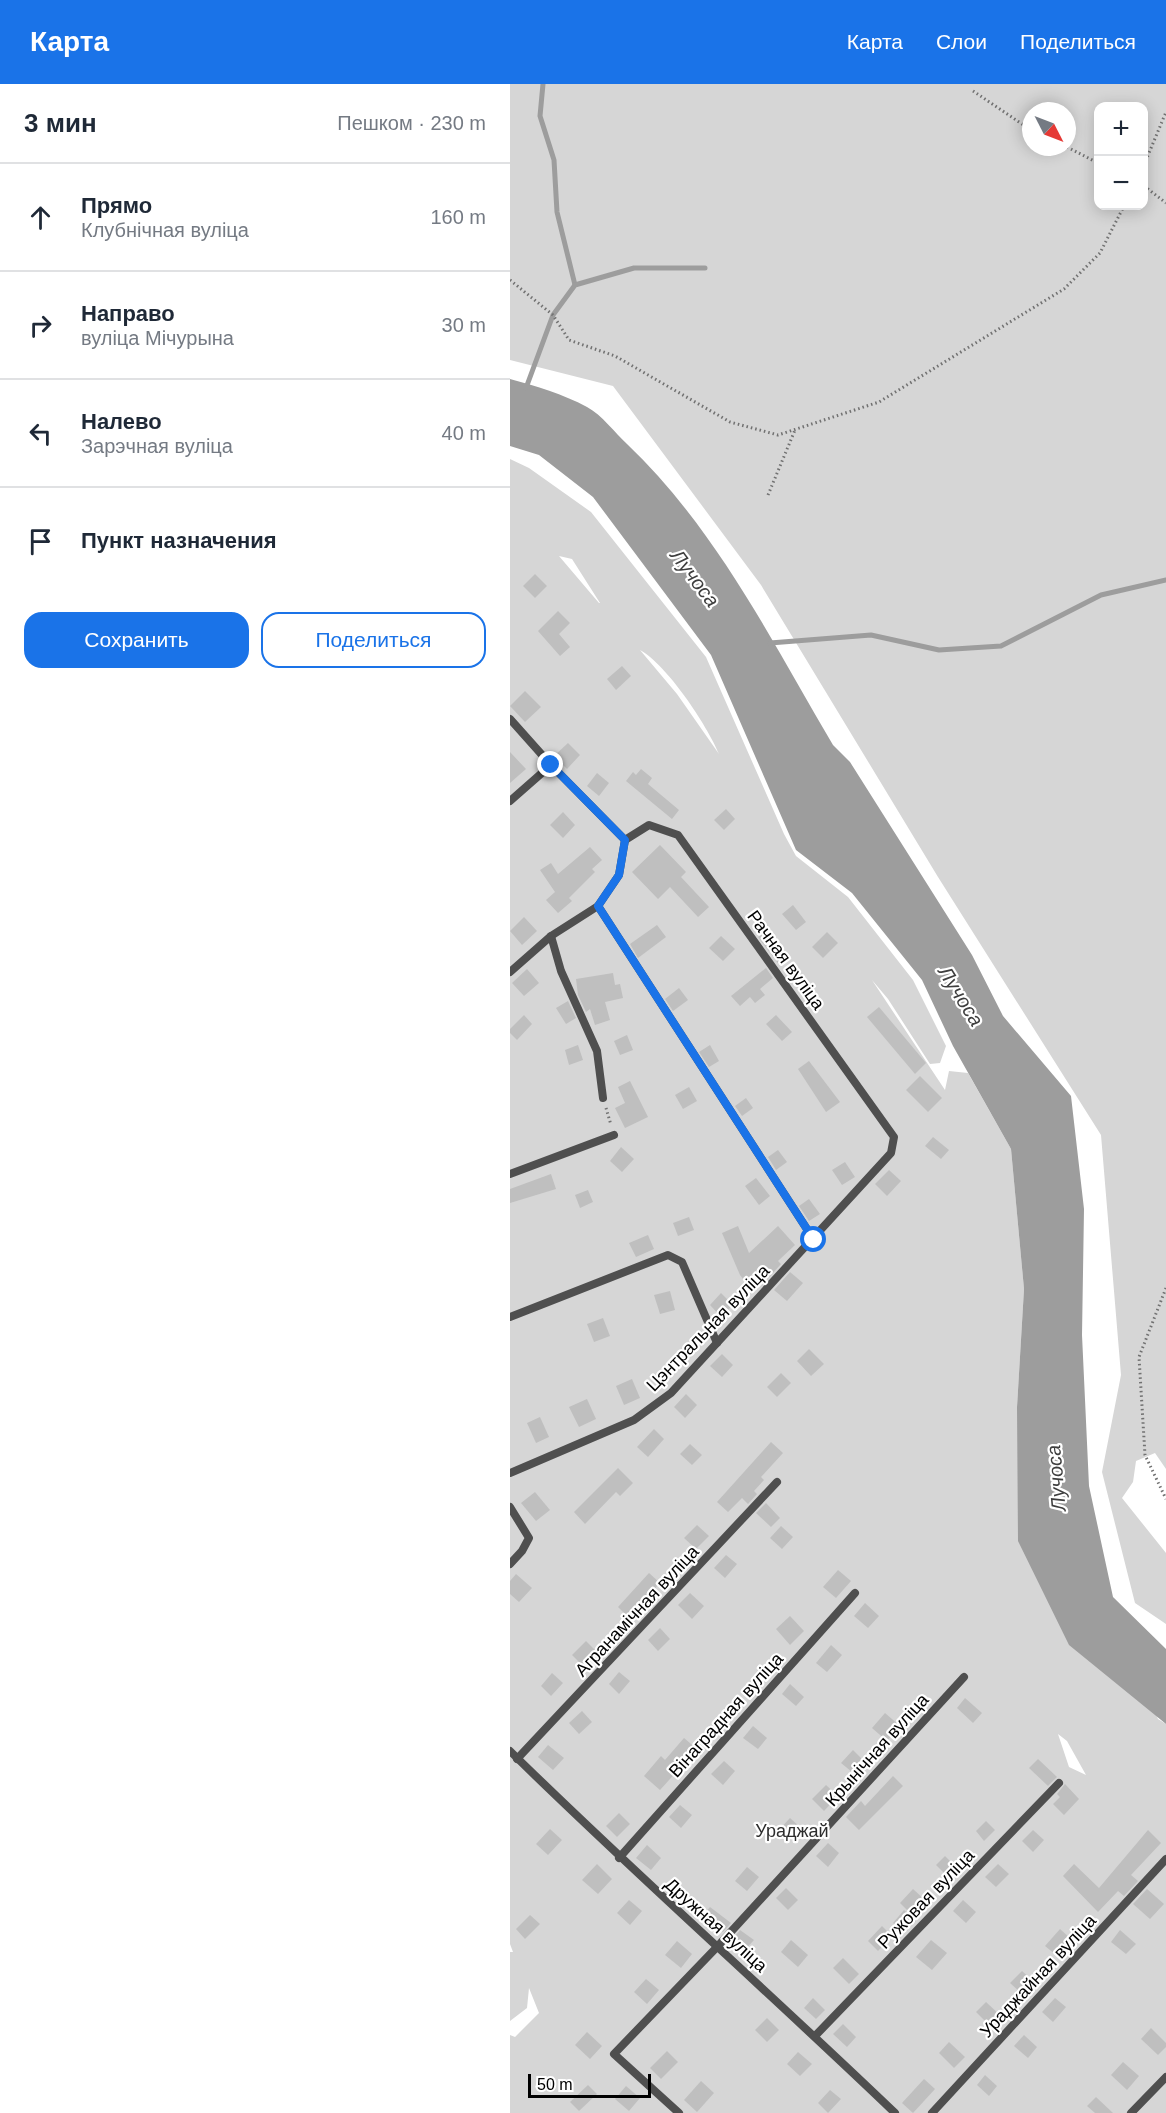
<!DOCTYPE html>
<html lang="ru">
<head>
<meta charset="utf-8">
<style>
  :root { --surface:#fff; --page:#f6f6f7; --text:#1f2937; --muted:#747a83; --line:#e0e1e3; --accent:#1a73e8 }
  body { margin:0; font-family:Helvetica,sans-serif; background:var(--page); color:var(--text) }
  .controls { position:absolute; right:18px; top:18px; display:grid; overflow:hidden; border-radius:12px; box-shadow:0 3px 15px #0003 }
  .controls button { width:54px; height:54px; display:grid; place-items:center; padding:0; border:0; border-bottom:2px solid var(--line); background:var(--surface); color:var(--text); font:30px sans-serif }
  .compass { position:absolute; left:512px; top:18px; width:54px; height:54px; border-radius:50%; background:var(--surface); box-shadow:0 3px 15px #0003; rotate:132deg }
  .scale { position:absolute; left:18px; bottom:15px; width:123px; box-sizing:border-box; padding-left:6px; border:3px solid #000; border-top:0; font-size:16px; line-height:21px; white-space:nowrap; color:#000; -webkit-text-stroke:4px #fff; paint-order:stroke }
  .stop { position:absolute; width:18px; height:18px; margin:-14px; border:4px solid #1a73e8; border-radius:50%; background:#fff }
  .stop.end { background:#1a73e8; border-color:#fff; box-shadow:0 2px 6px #0008 }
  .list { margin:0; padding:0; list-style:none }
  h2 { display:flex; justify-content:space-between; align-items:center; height:78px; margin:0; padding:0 24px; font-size:26px }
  h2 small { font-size:20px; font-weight:400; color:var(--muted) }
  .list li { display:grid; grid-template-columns:39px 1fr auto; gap:18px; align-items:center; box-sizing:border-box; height:108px; padding:0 24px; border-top:2px solid var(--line) }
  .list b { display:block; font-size:22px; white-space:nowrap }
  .list p { margin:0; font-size:20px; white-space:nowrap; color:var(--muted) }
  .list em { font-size:20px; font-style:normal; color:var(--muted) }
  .actions { display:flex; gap:12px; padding:18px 24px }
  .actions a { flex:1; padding:14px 0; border:2px solid var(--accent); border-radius:18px; text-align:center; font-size:21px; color:var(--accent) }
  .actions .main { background:var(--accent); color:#fff }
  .icon { flex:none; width:33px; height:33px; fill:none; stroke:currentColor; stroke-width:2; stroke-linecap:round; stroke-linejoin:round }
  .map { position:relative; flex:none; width:656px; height:2029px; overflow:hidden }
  header { display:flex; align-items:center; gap:36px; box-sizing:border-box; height:84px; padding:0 30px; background:var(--accent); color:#fff }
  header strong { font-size:28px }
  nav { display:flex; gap:33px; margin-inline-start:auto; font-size:21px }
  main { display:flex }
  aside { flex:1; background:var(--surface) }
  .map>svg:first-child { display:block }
</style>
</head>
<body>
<header>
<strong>Карта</strong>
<nav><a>Карта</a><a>Слои</a><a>Поделиться</a></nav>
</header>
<main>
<aside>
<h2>3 мин<small>Пешком · 230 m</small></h2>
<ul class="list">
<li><svg class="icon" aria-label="ahead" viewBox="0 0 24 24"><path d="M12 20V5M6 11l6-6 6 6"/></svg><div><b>Прямо</b><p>Клубнічная вуліца</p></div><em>160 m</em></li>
<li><svg class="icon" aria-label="right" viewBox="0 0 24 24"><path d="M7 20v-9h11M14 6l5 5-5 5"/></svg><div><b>Направо</b><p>вуліца Мічурына</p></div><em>30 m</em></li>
<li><svg class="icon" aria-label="left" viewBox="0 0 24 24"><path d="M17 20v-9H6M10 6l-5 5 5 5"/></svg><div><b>Налево</b><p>Зарэчная вуліца</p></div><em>40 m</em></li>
<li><svg class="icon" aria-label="arrive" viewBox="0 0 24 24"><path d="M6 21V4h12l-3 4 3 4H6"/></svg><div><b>Пункт назначения</b></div></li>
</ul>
<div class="actions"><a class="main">Сохранить</a><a>Поделиться</a></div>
</aside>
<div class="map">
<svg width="656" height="2029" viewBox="0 0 656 2029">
  <rect width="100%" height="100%" fill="#fff"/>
  <g fill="#d6d6d6" fill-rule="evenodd">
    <path d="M0,0h656v1385l-11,-16 -19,8 -3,21 -11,16 44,55v71l-31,-21 -33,-131 19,-97 -20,-240 -163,-258 -177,-292 -148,-199 -103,-26zM588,22h46v100h-46zM521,27h36v36h-36z"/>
    <path d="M0,375l19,9 62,44 115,145 78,177 12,22 52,41 65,83 33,66 -6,17 -10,1 -42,-65 -16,-19 73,110 4,-19 19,2 43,76 13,140 -7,118 141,312 8,5v389h-656v-78l5,2 24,-24 -10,-25 -2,20 -17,13v-69h3l-3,-8zM49,472l13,3 28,44h-1zM130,566c27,15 67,75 79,104l-42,-60zM548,1650l9,7 19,34 -17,-8z"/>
  </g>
  <path fill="#9d9d9d" d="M0,295c26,7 53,15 77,28 15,8 28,26 40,37 90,86 144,196 206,301l17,17 122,193 31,61 68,80 13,113 -2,126 7,151 24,111 53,52v75l-97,-79 -51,-104 -1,-134 7,-118 -13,-140 -58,-103 -31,-66 -70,-87 -56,-43 -85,-195 -118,-158 -54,-42 -29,-9z"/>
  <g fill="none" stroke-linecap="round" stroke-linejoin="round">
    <g stroke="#9d9d9d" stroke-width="5">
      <polyline points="33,0 30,32 44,76 47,128 65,201"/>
      <polyline points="16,304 43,231 65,201 124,184 195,184"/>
      <polyline points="260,559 361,551 429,566 491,562 591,511 656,496"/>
    </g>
  </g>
  <g fill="#bfbfbf">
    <polygon points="25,490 37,502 25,514 13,502"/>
    <polygon points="48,527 60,539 49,550 60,563 50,572 28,547"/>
    <polygon points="112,582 121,592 106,606 97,595"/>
    <polygon points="15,607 31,623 15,638 0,622"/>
    <polygon points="58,659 70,671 57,685 44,672"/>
    <polygon points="0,668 16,685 0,699"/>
    <polygon points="131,685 142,694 138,700 169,726 162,735 116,697 123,688 126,691"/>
    <polygon points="87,689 99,699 89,712 77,702"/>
    <polygon points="216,725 225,735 214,746 204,736"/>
    <polygon points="53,728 65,741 53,754 40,741"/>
    <polygon points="150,761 176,788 171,793 199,823 188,833 160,803 148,815 122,788"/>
    <polygon points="80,763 92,776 82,785 85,788 59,814 62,817 48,829 36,816 45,808 30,786 41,779 48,790"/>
    <polygon points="283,821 296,838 286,846 272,830"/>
    <polygon points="14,833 27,847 12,861 0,847"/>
    <polygon points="147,841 156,853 128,874 120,860"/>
    <polygon points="258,846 280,875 270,882 248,853"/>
    <polygon points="317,848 328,859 313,874 302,863"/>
    <polygon points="211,852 225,865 213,877 199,864"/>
    <polygon points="256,884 263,894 250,905 255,911 245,919 240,913 230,922 221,912"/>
    <polygon points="17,885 29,899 14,912 2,899"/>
    <polygon points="103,889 105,901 110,900 113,914 95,918 100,936 85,941 80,925 76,928 68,911 66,895"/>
    <polygon points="169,904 178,916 163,927 155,915"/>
    <polygon points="58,917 66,934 56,940 46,924"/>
    <polygon points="369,923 416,979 405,990 357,933"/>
    <polygon points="14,931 22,940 7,956 0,949 0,945"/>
    <polygon points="266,931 282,948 272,957 256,940"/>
    <polygon points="117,951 123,966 110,971 104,957"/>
    <polygon points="68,961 73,976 59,981 55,966"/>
    <polygon points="200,961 209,977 199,983 189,968"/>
    <polygon points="299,977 330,1018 316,1028 288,985"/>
    <polygon points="410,992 432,1014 418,1028 396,1006"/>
    <polygon points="120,997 138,1033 115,1044 105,1024 115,1019 108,1003"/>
    <polygon points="179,1003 187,1017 173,1025 165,1011"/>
    <polygon points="236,1014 243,1024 232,1032 225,1022"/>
    <polygon points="423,1053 439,1066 431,1075 415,1062"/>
    <polygon points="111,1063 124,1075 112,1088 100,1077"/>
    <polygon points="268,1066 277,1078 266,1086 258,1073"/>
    <polygon points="335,1078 345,1093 332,1101 322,1086"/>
    <polygon points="379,1086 391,1097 377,1112 365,1100"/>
    <polygon points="41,1090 46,1105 0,1119 0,1105"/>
    <polygon points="246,1094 260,1112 249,1121 235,1102"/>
    <polygon points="78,1106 83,1118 70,1124 65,1111"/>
    <polygon points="299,1115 310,1130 299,1137 289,1122"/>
    <polygon points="179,1133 184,1146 168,1152 163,1139"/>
    <polygon points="228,1142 239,1169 268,1142 285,1161 268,1177 271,1180 255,1198 251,1195 240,1204 230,1191 212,1149"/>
    <polygon points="138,1151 144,1165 126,1173 119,1159"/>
    <polygon points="280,1188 293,1199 277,1217 264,1206"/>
    <polygon points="160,1207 165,1226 150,1230 144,1211"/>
    <polygon points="211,1209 223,1221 211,1233 200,1221"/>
    <polygon points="93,1234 100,1252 84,1258 77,1240"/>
    <polygon points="299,1265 314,1280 301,1292 287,1277"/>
    <polygon points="212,1270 223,1281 212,1293 200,1282"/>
    <polygon points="271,1289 281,1299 267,1313 257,1303"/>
    <polygon points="122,1295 130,1314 114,1321 106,1302"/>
    <polygon points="176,1310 187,1321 175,1334 164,1323"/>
    <polygon points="77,1315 86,1335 69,1343 59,1323"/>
    <polygon points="30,1333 39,1353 26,1359 17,1339"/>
    <polygon points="144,1345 154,1355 138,1373 127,1363"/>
    <polygon points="261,1358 273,1369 251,1393 254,1396 244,1407 247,1410 238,1420 232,1414 218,1428 207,1418"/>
    <polygon points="180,1360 192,1371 182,1381 170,1370"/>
    <polygon points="108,1384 123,1399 110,1412 106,1408 75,1440 64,1428"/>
    <polygon points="25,1408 40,1426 26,1437 11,1419"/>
    <polygon points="256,1419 270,1434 261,1443 246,1429"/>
    <polygon points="187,1441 199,1452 186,1465 174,1454"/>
    <polygon points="271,1442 283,1453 272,1465 260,1454"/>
    <polygon points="216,1471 227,1480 215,1494 204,1484"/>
    <polygon points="328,1486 341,1497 326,1514 313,1503"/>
    <polygon points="139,1489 150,1499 118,1533 108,1523"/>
    <polygon points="6,1490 22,1504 9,1518 0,1510 0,1497"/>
    <polygon points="180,1509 194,1522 182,1535 168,1521"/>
    <polygon points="355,1519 369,1532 358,1544 344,1532"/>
    <polygon points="280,1532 294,1547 280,1561 266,1545"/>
    <polygon points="150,1544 160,1555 148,1567 138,1556"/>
    <polygon points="76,1557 88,1569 74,1583 62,1571"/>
    <polygon points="321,1561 332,1571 317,1588 306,1579"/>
    <polygon points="109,1588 120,1597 109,1610 99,1600"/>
    <polygon points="42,1589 53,1599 41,1612 31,1602"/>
    <polygon points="280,1600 294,1613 286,1622 272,1610"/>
    <polygon points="455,1614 472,1629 463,1639 447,1624"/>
    <polygon points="72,1627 82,1638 69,1650 59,1639"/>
    <polygon points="375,1629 390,1642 377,1657 362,1644"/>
    <polygon points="243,1642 257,1654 248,1665 233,1654"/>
    <polygon points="174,1654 187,1665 150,1706 134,1692 151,1672 155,1676"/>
    <polygon points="38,1661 54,1674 43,1686 28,1673"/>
    <polygon points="343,1666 353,1676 342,1688 331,1679"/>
    <polygon points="528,1675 547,1693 538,1702 519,1684"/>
    <polygon points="214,1677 225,1687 213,1701 201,1690"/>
    <polygon points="383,1692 393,1702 349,1746 336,1733 351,1717 355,1722"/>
    <polygon points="555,1700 569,1715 554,1731 543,1720 550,1713 547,1710"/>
    <polygon points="316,1701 328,1712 314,1727 302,1715"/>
    <polygon points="170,1721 182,1731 171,1744 159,1733"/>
    <polygon points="109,1729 120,1740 107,1753 96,1742"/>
    <polygon points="280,1734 291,1744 278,1758 267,1748"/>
    <polygon points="476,1737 485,1746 474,1757 466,1747"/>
    <polygon points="40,1745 52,1756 38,1771 26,1760"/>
    <polygon points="523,1746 534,1756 523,1768 512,1757"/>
    <polygon points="638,1746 651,1759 621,1791 628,1797 614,1812 608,1807 588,1828 553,1792 564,1780 589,1804"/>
    <polygon points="318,1759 329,1769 318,1783 306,1772"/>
    <polygon points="137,1761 151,1774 141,1786 126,1774"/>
    <polygon points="435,1772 447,1784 438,1793 426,1781"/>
    <polygon points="87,1780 102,1795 88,1810 72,1796"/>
    <polygon points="488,1780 499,1790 486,1803 475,1793"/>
    <polygon points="237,1783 249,1793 237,1807 225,1797"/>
    <polygon points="276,1804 288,1816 278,1826 266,1814"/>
    <polygon points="403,1805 414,1815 401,1830 390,1819"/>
    <polygon points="637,1805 654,1820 640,1835 623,1820"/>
    <polygon points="119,1816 132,1827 120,1841 107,1829"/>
    <polygon points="453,1816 466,1828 456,1839 443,1827"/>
    <polygon points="200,1823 221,1839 213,1848 209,1845 207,1848 193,1837 195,1833 193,1831"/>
    <polygon points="394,1826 406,1837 395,1849 383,1839"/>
    <polygon points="20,1831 30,1840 15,1855 6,1845"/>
    <polygon points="372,1842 382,1852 368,1867 358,1857"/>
    <polygon points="550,1845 561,1855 546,1871 535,1862"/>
    <polygon points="230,1846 244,1856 234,1867 222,1856"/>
    <polygon points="610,1846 626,1860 616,1870 601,1858"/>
    <polygon points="281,1856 298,1871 288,1883 271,1868"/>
    <polygon points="421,1856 437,1869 422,1886 406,1873"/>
    <polygon points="167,1857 182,1870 171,1884 155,1871"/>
    <polygon points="333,1874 349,1890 339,1900 323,1884"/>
    <polygon points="512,1887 523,1897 512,1910 500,1899"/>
    <polygon points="136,1895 149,1906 137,1920 124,1908"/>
    <polygon points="303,1914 315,1926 306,1935 294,1924"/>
    <polygon points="545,1914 556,1923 543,1938 532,1928"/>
    <polygon points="476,1918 491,1932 480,1942 466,1928"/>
    <polygon points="257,1934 269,1946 257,1958 245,1946"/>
    <polygon points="333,1940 346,1953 337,1963 323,1950"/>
    <polygon points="641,1944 656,1959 656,1963 648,1971 631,1955"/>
    <polygon points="77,1948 92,1962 80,1975 65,1961"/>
    <polygon points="514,1951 527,1963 518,1974 504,1962"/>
    <polygon points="439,1958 455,1973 444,1984 429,1969"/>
    <polygon points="157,1967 168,1978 151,1995 140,1984"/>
    <polygon points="288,1968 302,1980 290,1992 277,1980"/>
    <polygon points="613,1978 629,1992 617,2006 601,1991"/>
    <polygon points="475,1991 487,2002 479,2012 467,2001"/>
    <polygon points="414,1995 425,2005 403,2029 392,2019"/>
    <polygon points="191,1997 204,2009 187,2028 174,2016"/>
    <polygon points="78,2001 87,2010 69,2027 60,2018"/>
    <polygon points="116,2002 130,2014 119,2027 105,2015"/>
    <polygon points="320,2006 331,2015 318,2029 308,2019"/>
    <polygon points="586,2013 603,2029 585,2029 577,2022"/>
  </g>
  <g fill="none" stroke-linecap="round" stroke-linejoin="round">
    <g stroke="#717171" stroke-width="3" stroke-dasharray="1.5 3" stroke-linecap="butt">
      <polyline points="463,7 521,46"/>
      <polyline points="557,63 588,79"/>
      <polyline points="634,81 656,28"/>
      <polyline points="634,102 656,119"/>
      <polyline points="0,196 43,231 59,256 105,272 220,338 268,351 369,318 554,205 590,169 614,122"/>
      <polyline points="258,411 285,346"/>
      <polyline points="96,1024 101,1041"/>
      <polyline points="656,1204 629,1273 635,1371 656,1415"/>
    </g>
    <g stroke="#4f4f4f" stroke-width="8">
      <polyline points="0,635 41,681 115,756"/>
      <polyline points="0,717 41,681"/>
      <polyline points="88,822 304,1156"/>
      <polyline points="41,852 51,887 87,967 93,1014"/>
      <polyline points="0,888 41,852 88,822 109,791 115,756"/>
      <polyline points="0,1090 104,1051"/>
      <polyline points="0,1233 158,1171 172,1178 207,1259"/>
      <polyline points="0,1389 124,1336 161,1309 381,1069 384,1053 168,751 139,741 115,756"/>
      <polyline points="0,1423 19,1454 12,1467 0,1480"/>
      <path d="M0,1667c126,124 258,240 385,362"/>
      <polyline points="7,1675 267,1398"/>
      <polyline points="109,1774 345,1509"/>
      <polyline points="305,1952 549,1699"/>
      <polyline points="169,2029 104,1970 207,1863 454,1593"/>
      <polyline points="422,2029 656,1775"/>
      <polyline points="621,2029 656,1993"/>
    </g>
  </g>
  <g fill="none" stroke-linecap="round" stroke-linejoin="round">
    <polyline stroke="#1a73e8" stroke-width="8" points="41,681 115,756 109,791 88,822 304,1156"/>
  </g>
  <g text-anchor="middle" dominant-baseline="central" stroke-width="4.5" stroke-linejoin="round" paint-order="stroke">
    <g font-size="18" fill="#000" stroke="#fff">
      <text transform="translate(276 876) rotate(54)">Рачная вуліца</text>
      <text transform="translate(198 1244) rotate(-46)">Цэнтральная вуліца</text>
      <text transform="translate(127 1527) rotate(-47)">Агранамічная вуліца</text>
      <text transform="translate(216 1631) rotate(-48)">Вінаградная вуліца</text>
      <text transform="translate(367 1666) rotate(-48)">Крынічная вуліца</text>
      <text transform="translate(416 1815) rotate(-46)">Ружовая вуліца</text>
      <text transform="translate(206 1841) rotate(42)">Дружная вуліца</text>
      <text transform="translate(528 1892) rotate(-47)">Ураджайная вуліца</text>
    </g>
    <g font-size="18" fill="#2d2d2d" stroke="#fff">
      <text x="282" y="1747">Ураджай</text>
    </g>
    <g font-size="20" font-style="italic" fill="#3e3e3e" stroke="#fff">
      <text transform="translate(185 494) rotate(53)">Лучоса</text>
      <text transform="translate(451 912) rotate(58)">Лучоса</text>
      <text transform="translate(546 1394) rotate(-95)">Лучоса</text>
    </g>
  </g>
</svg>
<div class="controls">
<button>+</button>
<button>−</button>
</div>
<svg class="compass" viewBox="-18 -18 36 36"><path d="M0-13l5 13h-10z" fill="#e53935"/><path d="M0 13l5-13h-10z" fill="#747a83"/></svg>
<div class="scale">50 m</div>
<div class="stop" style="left:304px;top:1156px"></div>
<div class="stop end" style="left:41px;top:681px"></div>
</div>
</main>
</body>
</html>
